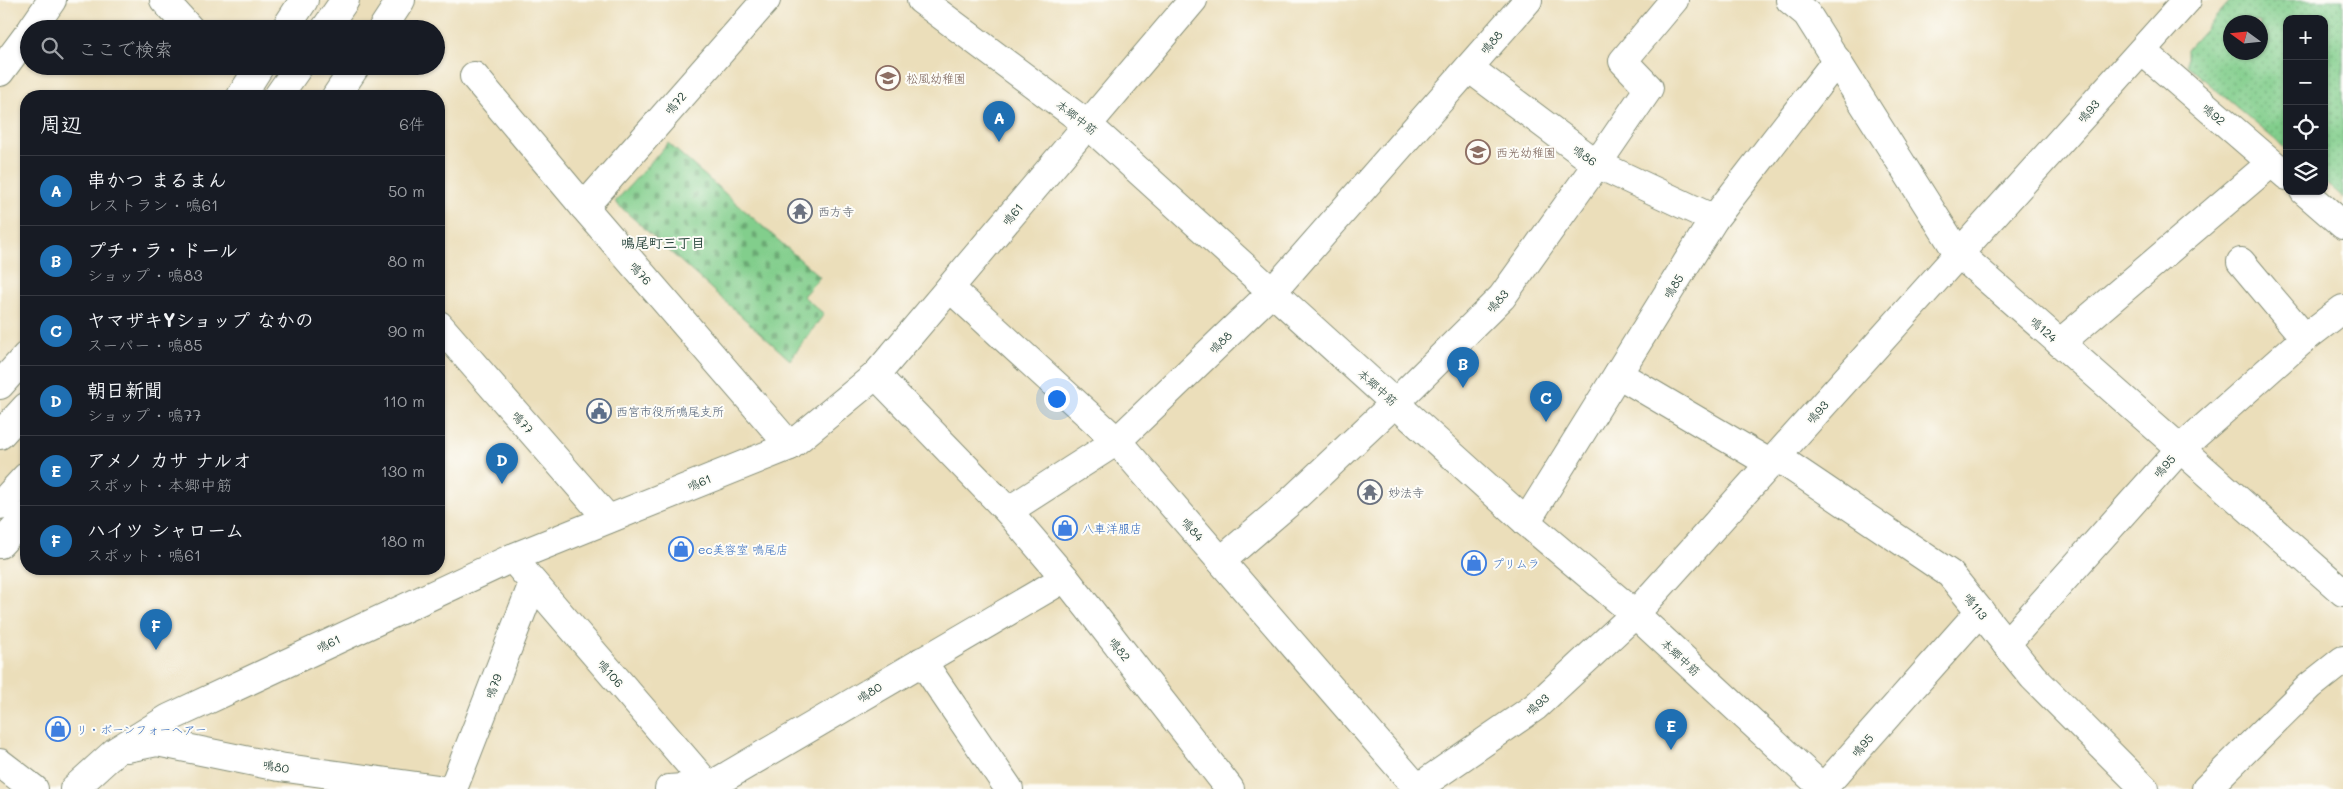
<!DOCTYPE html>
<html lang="ja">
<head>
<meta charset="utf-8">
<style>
  :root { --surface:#171b24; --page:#242831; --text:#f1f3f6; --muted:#9ea1a6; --line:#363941; --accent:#1f6fb2 }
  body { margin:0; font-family:Mali,"Klee One",sans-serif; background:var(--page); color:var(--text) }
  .controls { position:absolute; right:15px; top:15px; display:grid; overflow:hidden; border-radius:10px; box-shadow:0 1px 4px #0004 }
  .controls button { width:45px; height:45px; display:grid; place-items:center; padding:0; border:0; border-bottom:1px solid var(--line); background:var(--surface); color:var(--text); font:25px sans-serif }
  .compass { position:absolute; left:2223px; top:15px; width:45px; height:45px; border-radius:50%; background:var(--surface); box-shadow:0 1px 4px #0004; rotate:285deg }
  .you { position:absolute; left:1056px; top:398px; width:18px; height:18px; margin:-12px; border:4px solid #fff; border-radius:50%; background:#1a73e8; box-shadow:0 0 0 8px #1a73e833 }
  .badge { display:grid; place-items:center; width:32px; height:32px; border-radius:50%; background:var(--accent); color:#fff; font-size:16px; font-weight:700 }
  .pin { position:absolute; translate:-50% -41px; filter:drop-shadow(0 1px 2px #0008) }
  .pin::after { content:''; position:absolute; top:26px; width:18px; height:15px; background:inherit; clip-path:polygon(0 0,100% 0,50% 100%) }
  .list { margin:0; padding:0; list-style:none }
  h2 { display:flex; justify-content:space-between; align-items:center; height:65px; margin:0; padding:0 20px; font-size:21px }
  h2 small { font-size:16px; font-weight:400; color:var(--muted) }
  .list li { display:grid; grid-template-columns:32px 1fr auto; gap:15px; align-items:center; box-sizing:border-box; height:70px; padding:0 20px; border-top:1px solid var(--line) }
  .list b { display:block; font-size:19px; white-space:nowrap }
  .list p { margin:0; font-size:16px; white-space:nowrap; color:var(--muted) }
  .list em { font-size:16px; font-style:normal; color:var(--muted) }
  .icon { flex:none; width:28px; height:28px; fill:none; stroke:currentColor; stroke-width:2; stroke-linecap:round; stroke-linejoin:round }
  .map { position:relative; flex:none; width:2343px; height:789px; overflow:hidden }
  .search { position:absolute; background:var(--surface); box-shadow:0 1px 4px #0004; left:20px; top:20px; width:425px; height:55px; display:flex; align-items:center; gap:12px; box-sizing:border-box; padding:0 18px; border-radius:28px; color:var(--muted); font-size:19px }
  .panel { position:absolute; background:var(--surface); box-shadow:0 1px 4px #0004; left:20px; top:90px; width:425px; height:485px; border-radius:20px }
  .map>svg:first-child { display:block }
</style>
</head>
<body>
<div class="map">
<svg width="2343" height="789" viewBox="0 0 2343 789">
  <defs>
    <pattern id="cemetery-stones" width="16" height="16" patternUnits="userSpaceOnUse" patternTransform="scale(1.25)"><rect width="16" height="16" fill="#82ce8c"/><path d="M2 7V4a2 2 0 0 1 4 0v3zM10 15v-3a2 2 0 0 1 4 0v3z" fill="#6aa873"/></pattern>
    <pattern id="park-dots" width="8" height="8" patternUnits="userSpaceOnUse" patternTransform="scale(1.25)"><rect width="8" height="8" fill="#82ce8c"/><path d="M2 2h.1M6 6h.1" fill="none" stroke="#6aa873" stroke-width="1.8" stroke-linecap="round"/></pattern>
  </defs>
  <rect width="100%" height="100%" fill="#fdfcf7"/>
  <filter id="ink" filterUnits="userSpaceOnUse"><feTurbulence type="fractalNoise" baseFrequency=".02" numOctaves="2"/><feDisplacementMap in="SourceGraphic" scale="10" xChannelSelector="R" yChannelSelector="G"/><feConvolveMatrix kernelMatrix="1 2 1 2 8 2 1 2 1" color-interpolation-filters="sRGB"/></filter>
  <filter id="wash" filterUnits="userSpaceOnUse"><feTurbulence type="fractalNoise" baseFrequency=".0096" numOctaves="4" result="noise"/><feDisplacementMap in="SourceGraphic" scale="20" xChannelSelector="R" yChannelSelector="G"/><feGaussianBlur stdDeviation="1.12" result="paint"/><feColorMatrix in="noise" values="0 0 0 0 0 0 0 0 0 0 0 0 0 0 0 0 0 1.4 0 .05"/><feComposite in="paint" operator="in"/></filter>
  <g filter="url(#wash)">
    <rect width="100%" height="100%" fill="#ebdeba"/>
    <polygon fill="url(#cemetery-stones)" stroke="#508660" points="668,143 820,277 803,296 824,314 790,360 615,202"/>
    <path fill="url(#park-dots)" stroke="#508660" fill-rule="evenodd" d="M2231,0h112v198l-19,-16v-163h-37v131l-100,-85v-16zM2230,22h30v30h-30z"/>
  </g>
  <g filter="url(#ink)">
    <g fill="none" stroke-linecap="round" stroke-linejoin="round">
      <defs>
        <g id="minor">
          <polyline points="164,0 190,29"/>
          <polyline points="921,0 1087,124 1526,522 1635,614 1824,789"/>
          <polyline points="1790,0 1807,14 1958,253 2343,592"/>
          <polyline points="32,29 52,0"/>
          <polyline points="2142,51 2287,176"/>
          <polyline points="1469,68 1597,164 1714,219"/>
          <polyline points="0,72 29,33"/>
          <polyline points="474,76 584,207 790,446"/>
          <polyline points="2304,191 2343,225"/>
          <polyline points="584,207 766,0"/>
          <polyline points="2241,262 2305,338"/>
          <polyline points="950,288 1117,441 1418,789"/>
          <polyline points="439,325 608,519"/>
          <polyline points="2060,343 2271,163"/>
          <polyline points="1618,374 1771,464"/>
          <polyline points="876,375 1008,511 1117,441 1273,291 1528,0"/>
          <polyline points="1777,457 1950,574 2033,677 2145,789"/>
          <polyline points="1008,511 1065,578 1230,789"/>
          <polyline points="1526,522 1714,219 1837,60"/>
          <polyline points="512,558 711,789"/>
          <polyline points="1221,561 1291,501 1395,403 1502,297 1597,164 1649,88 1623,61 1674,0"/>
          <polyline points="2006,644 2180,449 2305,338 2343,309"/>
          <polyline points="922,661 1009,789"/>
          <polyline points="127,748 157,742 279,767 438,789"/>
          <polyline points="0,763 34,789"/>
          <polyline points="1823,788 1980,611"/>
          <polyline points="74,789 116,751 169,718 512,558 790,446 876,375 1193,0"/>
          <polyline points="453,789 533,583"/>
          <polyline points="669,789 710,786 1065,578"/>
          <polyline points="1416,789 1535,707 1635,614 2187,0"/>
          <polyline points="2206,789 2310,686 2343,660"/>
        </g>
        <g id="highway">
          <polyline points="285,29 304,0"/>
          <polyline points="325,29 345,0"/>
          <polyline points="382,29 401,0"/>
          <polyline points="241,96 260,66"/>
          <polyline points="278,96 299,66"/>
          <polyline points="336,96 356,66"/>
          <polyline points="0,385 26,356"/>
          <polyline points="0,435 26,407"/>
          <polyline points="0,505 26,477"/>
          <polyline points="0,544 26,516"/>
        </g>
      </defs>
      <use href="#minor" stroke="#858e77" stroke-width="30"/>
      <use href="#highway" stroke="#858e77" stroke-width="30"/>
      <use href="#minor" stroke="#fff" stroke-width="28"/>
      <use href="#highway" stroke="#fff" stroke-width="28"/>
    </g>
  </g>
  <defs>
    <symbol id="school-ring" viewBox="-11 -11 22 22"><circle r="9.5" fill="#fdfcf7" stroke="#8d6e63" stroke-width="1.5"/><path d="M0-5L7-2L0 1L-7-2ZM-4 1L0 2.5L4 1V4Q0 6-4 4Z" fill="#8d6e63"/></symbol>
    <symbol id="temple-ring" viewBox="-11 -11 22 22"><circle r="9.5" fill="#fdfcf7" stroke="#6b7280" stroke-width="1.5"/><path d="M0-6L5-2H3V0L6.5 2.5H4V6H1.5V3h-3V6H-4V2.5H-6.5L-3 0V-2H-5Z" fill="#6b7280"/></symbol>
    <symbol id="civic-ring" viewBox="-11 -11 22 22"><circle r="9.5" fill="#fdfcf7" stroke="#5c6f8a" stroke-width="1.5"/><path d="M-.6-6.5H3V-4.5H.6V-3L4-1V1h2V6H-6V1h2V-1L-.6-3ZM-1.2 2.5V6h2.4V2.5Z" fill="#5c6f8a"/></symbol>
    <symbol id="shop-ring" viewBox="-11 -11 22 22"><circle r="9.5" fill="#fdfcf7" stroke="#3f7fe0" stroke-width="1.5"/><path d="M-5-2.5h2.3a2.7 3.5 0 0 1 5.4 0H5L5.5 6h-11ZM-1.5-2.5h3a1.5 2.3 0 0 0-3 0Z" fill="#3f7fe0"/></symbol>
  </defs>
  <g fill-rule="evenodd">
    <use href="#school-ring" x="874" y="64" width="28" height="28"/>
    <use href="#school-ring" x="1464" y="138" width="28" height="28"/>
    <use href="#temple-ring" x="786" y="197" width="28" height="28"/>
    <use href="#civic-ring" x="585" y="397" width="28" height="28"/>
    <use href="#temple-ring" x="1356" y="478" width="28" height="28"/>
    <use href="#shop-ring" x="1051" y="514" width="28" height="28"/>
    <use href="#shop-ring" x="667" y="535" width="28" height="28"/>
    <use href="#shop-ring" x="1460" y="549" width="28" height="28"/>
    <use href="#shop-ring" x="44" y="715" width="28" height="28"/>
  </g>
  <g text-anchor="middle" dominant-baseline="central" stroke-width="4" stroke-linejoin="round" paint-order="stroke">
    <g font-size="12" fill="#1f3d34" stroke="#fdfcf7">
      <text transform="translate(1491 42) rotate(-49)">鳴88</text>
      <text transform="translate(675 103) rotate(-49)">鳴72</text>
      <text transform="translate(2088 111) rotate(-48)">鳴93</text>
      <text transform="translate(2214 114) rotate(41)">鳴92</text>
      <text transform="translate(1077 117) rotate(38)">本郷中筋</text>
      <text transform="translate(1585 155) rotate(36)">鳴86</text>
      <text transform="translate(1012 214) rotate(-50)">鳴61</text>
      <text transform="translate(641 273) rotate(49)">鳴76</text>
      <text transform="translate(1673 286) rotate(-58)">鳴85</text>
      <text transform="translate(1497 301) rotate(-48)">鳴83</text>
      <text transform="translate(2044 329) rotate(42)">鳴124</text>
      <text transform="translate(1220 342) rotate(-44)">鳴88</text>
      <text transform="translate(1378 387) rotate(42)">本郷中筋</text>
      <text transform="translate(1817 412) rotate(-48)">鳴93</text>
      <text transform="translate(523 422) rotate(49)">鳴77</text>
      <text transform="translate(2164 466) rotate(-48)">鳴95</text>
      <text transform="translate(699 482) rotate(-22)">鳴61</text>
      <text transform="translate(1193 529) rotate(49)">鳴84</text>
      <text transform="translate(1976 606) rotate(52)">鳴113</text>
      <text transform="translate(328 643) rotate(-25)">鳴61</text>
      <text transform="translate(1120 649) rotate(52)">鳴82</text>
      <text transform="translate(1681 657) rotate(43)">本郷中筋</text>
      <text transform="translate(611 673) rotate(49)">鳴106</text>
      <text transform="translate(493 686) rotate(-69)">鳴79</text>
      <text transform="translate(869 692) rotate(-31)">鳴80</text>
      <text transform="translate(1537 704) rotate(-40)">鳴93</text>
      <text transform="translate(1862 745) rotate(-49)">鳴95</text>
      <text transform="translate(276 766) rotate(10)">鳴80</text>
    </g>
    <g font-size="12" fill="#785e54" stroke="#fdfcf7" text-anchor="start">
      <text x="906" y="78">松風幼稚園</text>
      <text x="1496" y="152">西光幼稚園</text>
    </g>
    <g font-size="12" fill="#5b616d" stroke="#fdfcf7" text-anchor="start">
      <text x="818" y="211">西方寺</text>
      <text x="1388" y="492">妙法寺</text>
    </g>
    <g font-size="12" fill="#4e5e75" stroke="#fdfcf7" text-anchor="start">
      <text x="616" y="411">西宮市役所鳴尾支所</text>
    </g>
    <g font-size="12" fill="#366cbe" stroke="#fdfcf7" text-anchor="start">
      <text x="1082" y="528">八車洋服店</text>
      <text x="698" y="549">ec美容室 鳴尾店</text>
      <text x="1492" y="563">プリムラ</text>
      <text x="76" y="729">リ・ボーンフォーヘアー</text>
    </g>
    <g font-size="14" font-weight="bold" fill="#1f3d34" stroke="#fdfcf7">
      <text x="663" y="242">鳴尾町三丁目</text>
    </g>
  </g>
</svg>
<div class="controls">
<button>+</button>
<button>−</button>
<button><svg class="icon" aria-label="locate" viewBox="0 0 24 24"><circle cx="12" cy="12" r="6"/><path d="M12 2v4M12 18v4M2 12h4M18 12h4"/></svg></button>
<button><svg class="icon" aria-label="layers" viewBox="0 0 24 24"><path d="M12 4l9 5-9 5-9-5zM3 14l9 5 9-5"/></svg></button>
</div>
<svg class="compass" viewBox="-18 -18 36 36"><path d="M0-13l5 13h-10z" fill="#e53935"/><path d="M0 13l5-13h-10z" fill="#9ea1a6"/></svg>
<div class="you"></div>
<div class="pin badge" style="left:999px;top:142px">A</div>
<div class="pin badge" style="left:1463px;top:388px">B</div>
<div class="pin badge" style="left:1546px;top:422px">C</div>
<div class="pin badge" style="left:502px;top:484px">D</div>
<div class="pin badge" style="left:1671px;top:750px">E</div>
<div class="pin badge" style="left:156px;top:650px">F</div>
<div class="search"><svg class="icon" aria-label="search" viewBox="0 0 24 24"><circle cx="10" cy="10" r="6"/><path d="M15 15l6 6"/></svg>ここで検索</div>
<section class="panel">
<h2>周辺<small>6件</small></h2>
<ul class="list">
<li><span class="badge">A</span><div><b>串かつ まるまん</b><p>レストラン · 鳴61</p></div><em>50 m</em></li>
<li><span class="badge">B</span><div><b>プチ・ラ・ドール</b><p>ショップ · 鳴83</p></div><em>80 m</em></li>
<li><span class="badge">C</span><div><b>ヤマザキYショップ なかの</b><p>スーパー · 鳴85</p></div><em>90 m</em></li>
<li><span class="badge">D</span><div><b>朝日新聞</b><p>ショップ · 鳴77</p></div><em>110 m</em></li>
<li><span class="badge">E</span><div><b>アメノ カサ ナルオ</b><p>スポット · 本郷中筋</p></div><em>130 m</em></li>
<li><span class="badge">F</span><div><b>ハイツ シャローム</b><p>スポット · 鳴61</p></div><em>180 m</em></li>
</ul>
</section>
</div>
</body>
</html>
